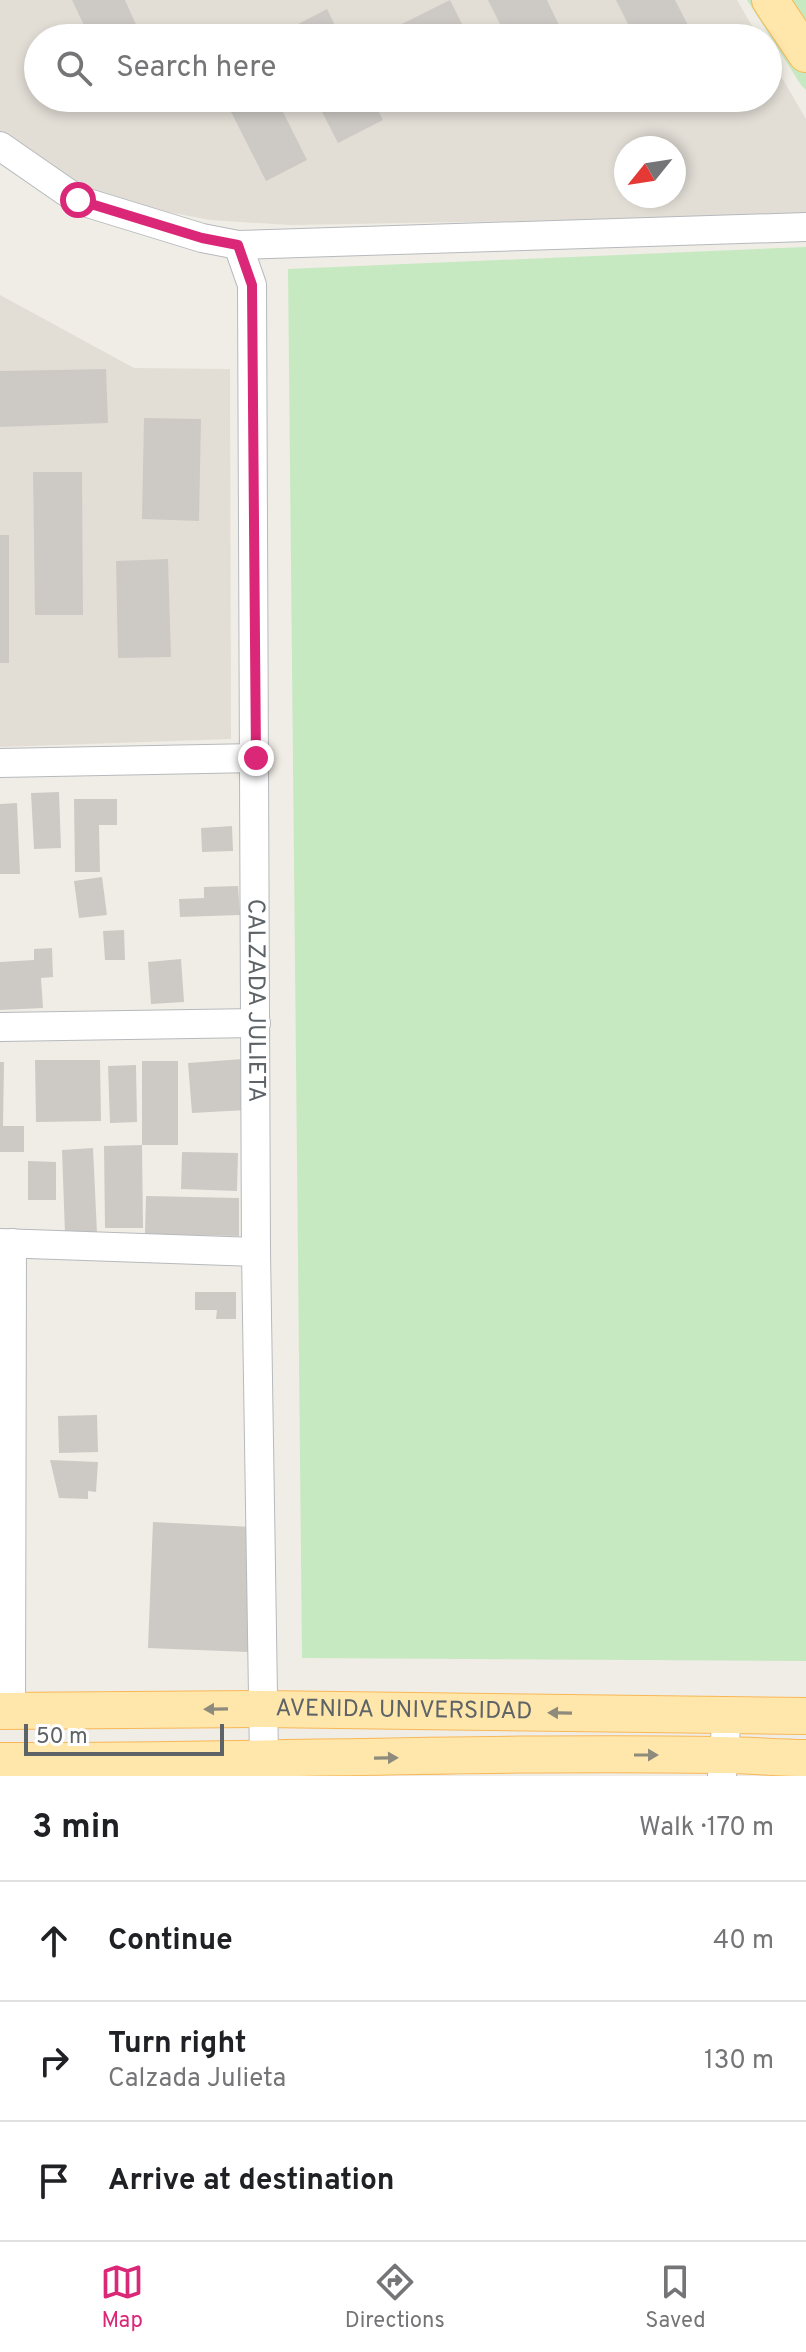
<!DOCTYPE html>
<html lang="en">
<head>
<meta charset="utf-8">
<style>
  :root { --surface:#fff; --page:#f6f6f6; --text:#202124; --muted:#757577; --line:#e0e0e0; --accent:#db2777 }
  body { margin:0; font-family:Overpass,sans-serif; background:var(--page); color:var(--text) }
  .compass { position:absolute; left:614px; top:136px; width:72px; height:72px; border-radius:50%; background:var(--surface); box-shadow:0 4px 12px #0003; rotate:240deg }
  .scale { position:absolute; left:24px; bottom:20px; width:200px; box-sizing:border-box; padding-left:8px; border:4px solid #5d6367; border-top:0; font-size:22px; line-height:28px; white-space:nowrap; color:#5d6367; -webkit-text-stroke:6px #fff; paint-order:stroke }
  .stop { position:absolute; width:24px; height:24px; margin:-18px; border:6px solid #db2777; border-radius:50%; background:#fff }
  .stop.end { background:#db2777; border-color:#fff; box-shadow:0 2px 8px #0008 }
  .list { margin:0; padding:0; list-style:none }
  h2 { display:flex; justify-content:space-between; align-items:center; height:104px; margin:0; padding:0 32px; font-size:34px }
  h2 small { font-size:26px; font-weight:400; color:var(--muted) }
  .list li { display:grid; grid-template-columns:52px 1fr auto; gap:24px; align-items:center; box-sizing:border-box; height:120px; padding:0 32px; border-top:2px solid var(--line) }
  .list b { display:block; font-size:30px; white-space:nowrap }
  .list p { margin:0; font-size:26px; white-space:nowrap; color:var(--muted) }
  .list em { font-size:26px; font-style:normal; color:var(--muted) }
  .icon { flex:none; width:44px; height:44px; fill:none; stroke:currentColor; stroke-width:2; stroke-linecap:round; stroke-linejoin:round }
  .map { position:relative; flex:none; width:806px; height:1776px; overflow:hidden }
  .search { position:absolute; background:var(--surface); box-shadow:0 4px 12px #0003; left:24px; right:24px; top:24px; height:88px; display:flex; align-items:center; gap:20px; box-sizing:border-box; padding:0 28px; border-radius:44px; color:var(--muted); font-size:30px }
  .sheet { height:464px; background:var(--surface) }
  nav { display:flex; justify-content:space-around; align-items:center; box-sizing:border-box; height:112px; border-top:2px solid var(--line); background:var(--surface); font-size:22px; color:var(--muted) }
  nav a { display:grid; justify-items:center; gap:4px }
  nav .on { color:var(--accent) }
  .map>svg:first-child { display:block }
</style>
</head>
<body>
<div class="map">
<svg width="806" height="1776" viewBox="0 0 806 1776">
  <rect width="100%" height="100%" fill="#f0ede6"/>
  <g fill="#e2ded6" fill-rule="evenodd">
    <path d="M0,0h737l22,38h-721v60h730v-44l38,65v97l-516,9 -80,-5 -116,-22 -94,-57zM626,148h48v48h-48z"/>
    <polygon points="0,295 134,368 230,369 231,739 0,747"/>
  </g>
  <g fill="#c6e9c1">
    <polygon points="747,0 806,0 806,90 801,85"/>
    <polygon points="806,247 806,1661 302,1658 288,269"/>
  </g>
  <g fill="#cdcac5">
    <polygon points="72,0 125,0 142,38 90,38"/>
    <polygon points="450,0 469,38 401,38 396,27"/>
    <polygon points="488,0 547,0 565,38 507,38"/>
    <polygon points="616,0 675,0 693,35 688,38 635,38"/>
    <polygon points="327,9 341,38 284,38 281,33"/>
    <polygon points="118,98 145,98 123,108"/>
    <polygon points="224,98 276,98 307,160 266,181"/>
    <polygon points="315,98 372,98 383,120 338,143"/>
    <polygon points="106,369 108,423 0,427 0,371"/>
    <polygon points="144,418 201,419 199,521 142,519"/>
    <polygon points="33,472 82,472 83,615 35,615"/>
    <rect x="0" y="535" width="9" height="128"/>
    <polygon points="168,559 171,657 118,658 116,561"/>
    <polygon points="59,792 61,848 34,849 31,793"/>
    <polygon points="74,799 117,799 117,825 99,825 100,872 75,872"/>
    <polygon points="17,803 20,874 0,874 0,804"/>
    <polygon points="232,826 233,851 202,852 201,828"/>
    <polygon points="102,877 107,915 79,918 74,881"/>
    <polygon points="238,886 240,915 180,917 179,899 204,898 204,887"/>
    <polygon points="124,930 125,960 105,960 103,931"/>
    <polygon points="52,948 53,977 41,978 43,1008 0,1010 0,962 34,960 34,949"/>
    <polygon points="181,959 184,1002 151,1004 148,962"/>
    <polygon points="243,1059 247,1110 192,1113 188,1063"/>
    <polygon points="35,1060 100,1060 101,1121 36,1122"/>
    <rect x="142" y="1061" width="36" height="84"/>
    <polygon points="0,1062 4,1062 3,1126 24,1126 24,1152 0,1152"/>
    <polygon points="136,1065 137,1122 110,1123 108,1066"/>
    <polygon points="142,1145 143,1228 105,1228 104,1146"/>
    <polygon points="93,1148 97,1233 65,1234 62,1150"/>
    <polygon points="182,1152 238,1153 237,1191 181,1189"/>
    <polygon points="28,1161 56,1162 56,1200 28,1200"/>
    <polygon points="146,1196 239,1198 239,1236 145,1234"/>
    <polygon points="195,1292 236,1292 236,1319 216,1319 217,1310 195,1310"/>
    <polygon points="97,1415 98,1452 59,1453 58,1416"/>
    <polygon points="50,1460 98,1462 96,1492 88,1491 88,1499 59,1498"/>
    <polygon points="153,1522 252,1527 248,1652 148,1648"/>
  </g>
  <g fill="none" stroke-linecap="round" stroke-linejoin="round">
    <defs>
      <g id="minor">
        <polyline points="0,146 78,200 202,238 238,245 806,227"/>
        <path id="s1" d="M238,245l14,40 4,967 8,507"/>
        <polyline points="0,763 256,758"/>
        <polyline points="0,1027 256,1023"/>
        <polyline points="0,1243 256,1252"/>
        <polyline points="11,1712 12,1243"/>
        <polyline points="722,1776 727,1715"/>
      </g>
      <g id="major">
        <polyline points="770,0 806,54"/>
        <path id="s2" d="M0,1711l262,-2 544,7"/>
        <path d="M0,1761c240,1 481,-10 721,-6 28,0 57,3 85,3"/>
      </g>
    </defs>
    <use href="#minor" stroke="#b6b9bd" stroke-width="30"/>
    <use href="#major" stroke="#f8b757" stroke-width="38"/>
    <use href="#minor" stroke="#fff" stroke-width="28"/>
    <use href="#major" stroke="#ffe7ac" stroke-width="36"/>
  </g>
  <defs><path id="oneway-solid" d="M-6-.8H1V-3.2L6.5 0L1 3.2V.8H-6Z" transform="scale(2)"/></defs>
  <g fill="#8e8b7c">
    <use href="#oneway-solid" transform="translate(216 1709) rotate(179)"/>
    <use href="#oneway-solid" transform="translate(560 1713) rotate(-179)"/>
    <use href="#oneway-solid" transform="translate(646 1755)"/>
    <use href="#oneway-solid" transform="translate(386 1758) rotate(-1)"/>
  </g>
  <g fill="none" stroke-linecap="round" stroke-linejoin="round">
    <polyline stroke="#db2777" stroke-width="10" points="78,200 202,238 238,245 252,285 256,758"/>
  </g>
  <g text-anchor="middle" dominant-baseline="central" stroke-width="6" stroke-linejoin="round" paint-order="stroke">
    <g font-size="24" fill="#5d6367" stroke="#fff">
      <text stroke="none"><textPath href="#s1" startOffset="758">CALZADA JULIETA</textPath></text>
      <text stroke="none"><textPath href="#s2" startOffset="404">AVENIDA UNIVERSIDAD</textPath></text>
    </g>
  </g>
</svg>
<svg class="compass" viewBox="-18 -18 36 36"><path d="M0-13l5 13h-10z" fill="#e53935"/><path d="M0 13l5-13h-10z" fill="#757577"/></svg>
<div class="scale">50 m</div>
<div class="stop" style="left:78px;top:200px"></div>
<div class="stop end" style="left:256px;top:758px"></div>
<div class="search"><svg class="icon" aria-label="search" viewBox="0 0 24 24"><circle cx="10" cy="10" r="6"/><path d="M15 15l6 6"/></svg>Search here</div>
</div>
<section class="sheet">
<h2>3 min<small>Walk · 170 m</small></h2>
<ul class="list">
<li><svg class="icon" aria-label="ahead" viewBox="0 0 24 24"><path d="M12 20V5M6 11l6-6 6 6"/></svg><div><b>Continue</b></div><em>40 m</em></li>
<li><svg class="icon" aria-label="right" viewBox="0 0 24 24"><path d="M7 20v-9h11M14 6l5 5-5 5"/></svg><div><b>Turn right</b><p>Calzada Julieta</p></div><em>130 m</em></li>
<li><svg class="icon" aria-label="arrive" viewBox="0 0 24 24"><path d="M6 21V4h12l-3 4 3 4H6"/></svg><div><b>Arrive at destination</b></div></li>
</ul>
</section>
<nav>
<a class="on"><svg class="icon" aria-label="map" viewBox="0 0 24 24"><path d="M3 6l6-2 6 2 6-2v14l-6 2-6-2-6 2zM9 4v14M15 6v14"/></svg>Map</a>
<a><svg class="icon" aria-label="directions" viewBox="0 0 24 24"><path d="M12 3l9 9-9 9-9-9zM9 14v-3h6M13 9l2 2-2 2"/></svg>Directions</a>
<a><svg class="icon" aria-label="saved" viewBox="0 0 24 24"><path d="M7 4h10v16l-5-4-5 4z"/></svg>Saved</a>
</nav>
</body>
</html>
